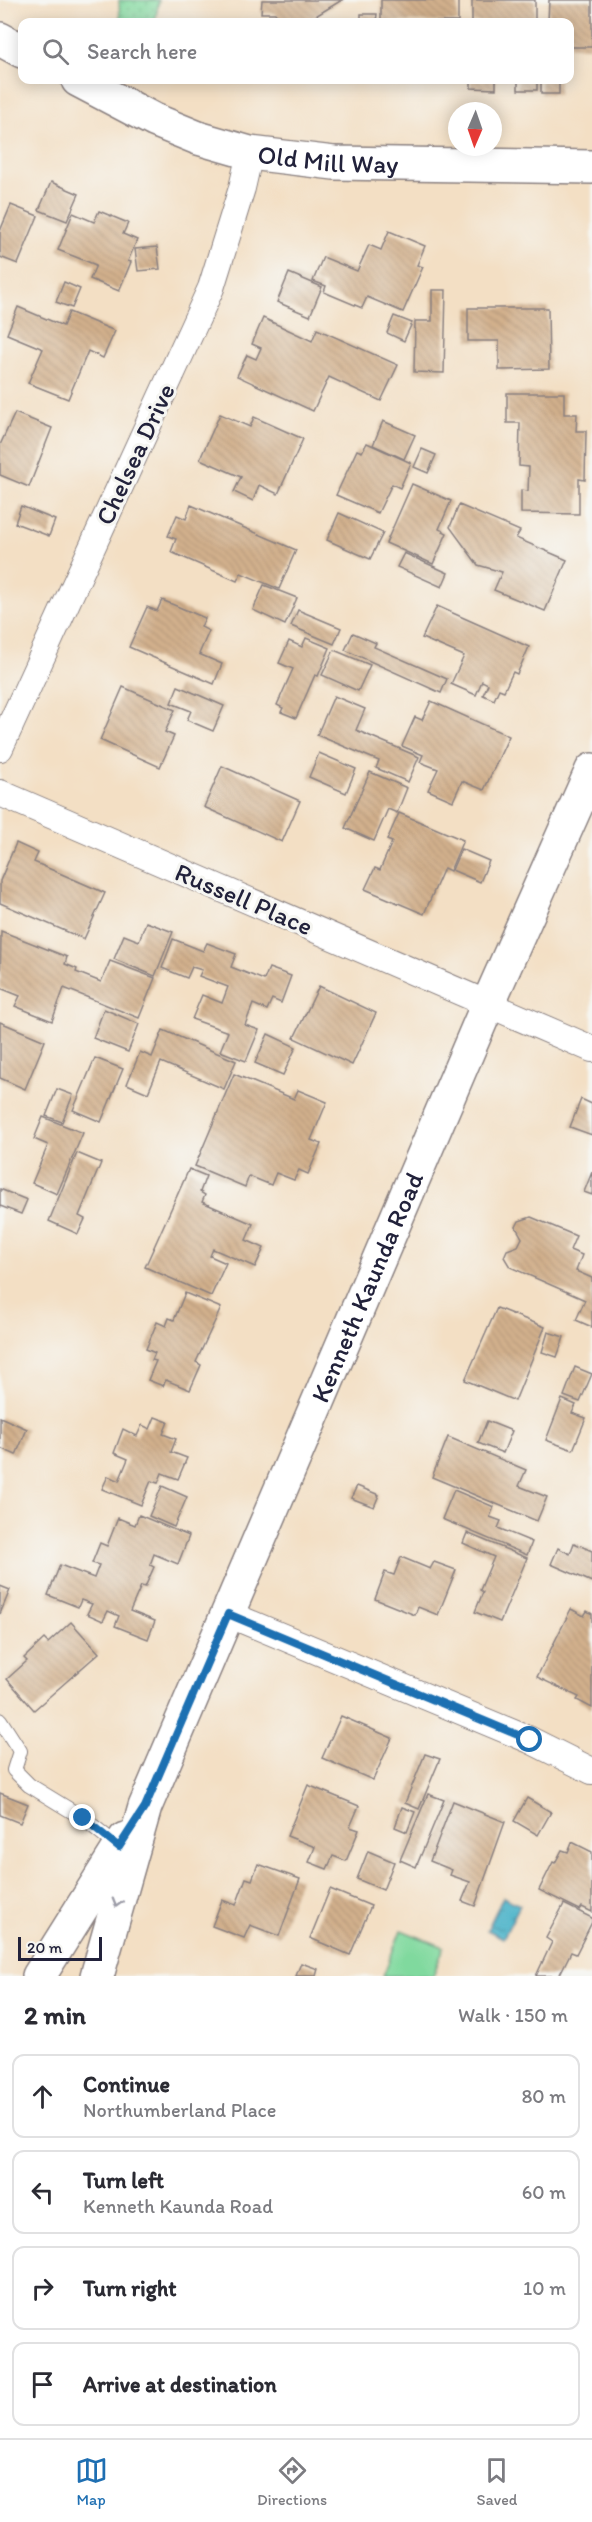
<!DOCTYPE html>
<html lang="en">
<head>
<meta charset="utf-8">
<style>
  :root { --surface:#fff; --page:#f2f2f3; --text:#2b2b33; --muted:#7c7c81; --line:#e1e1e2; --accent:#1f6fb2 }
  body { margin:0; font-family:Itim,sans-serif; background:var(--page); color:var(--text) }
  .compass { position:absolute; left:448px; top:102px; width:54px; height:54px; border-radius:50%; background:var(--surface); box-shadow:0 3px 15px #0003; rotate:182deg }
  .scale { position:absolute; left:18px; bottom:15px; width:84px; box-sizing:border-box; padding-left:6px; border:3px solid #22223b; border-top:0; font-size:16px; line-height:21px; white-space:nowrap; color:#22223b; -webkit-text-stroke:4px #f6f6f2; paint-order:stroke }
  .stop { position:absolute; width:18px; height:18px; margin:-14px; border:4px solid #1f6fb2; border-radius:50%; background:#fff }
  .stop.end { background:#1f6fb2; border-color:#fff; box-shadow:0 2px 6px #0008 }
  .list { margin:0; padding:0; list-style:none }
  h2 { display:flex; justify-content:space-between; align-items:center; height:78px; margin:0; padding:0 24px; font-size:26px }
  h2 small { font-size:20px; font-weight:400; color:var(--muted) }
  .list li { display:grid; grid-template-columns:39px 1fr auto; gap:18px; align-items:center; box-sizing:border-box; height:84px; margin:0 12px 12px; padding:0 12px; border:2px solid var(--line); border-radius:12px }
  .list b { display:block; font-size:22px; white-space:nowrap }
  .list p { margin:0; font-size:20px; white-space:nowrap; color:var(--muted) }
  .list em { font-size:20px; font-style:normal; color:var(--muted) }
  .icon { flex:none; width:33px; height:33px; fill:none; stroke:currentColor; stroke-width:2; stroke-linecap:round; stroke-linejoin:round }
  .map { position:relative; flex:none; width:592px; height:1976px; overflow:hidden }
  .search { position:absolute; background:var(--surface); box-shadow:0 3px 15px #0003; left:18px; right:18px; top:18px; height:66px; display:flex; align-items:center; gap:15px; box-sizing:border-box; padding:0 21px; border-radius:12px; color:var(--muted); font-size:22px }
  .sheet { height:462px; background:var(--surface) }
  nav { display:flex; justify-content:space-around; align-items:center; box-sizing:border-box; height:84px; border-top:2px solid var(--line); background:var(--surface); font-size:16px; color:var(--muted) }
  nav a { display:grid; justify-items:center; gap:3px }
  nav .on { color:var(--accent) }
  .map>svg:first-child { display:block }
</style>
</head>
<body>
<div class="map">
<svg width="592" height="1976" viewBox="0 0 592 1976">
  <defs>
    <pattern id="park-dots" width="8" height="8" patternUnits="userSpaceOnUse" patternTransform="scale(1.5)"><rect width="8" height="8" fill="#80d99e"/><path d="M2 2h.1M6 6h.1" fill="none" stroke="#6eba89" stroke-width="1.8" stroke-linecap="round"/></pattern>
    <pattern id="water-ripples" width="26" height="14" patternUnits="userSpaceOnUse" patternTransform="scale(1.5)"><rect width="26" height="14" fill="#4bb3c9"/><path d="M2 4q2-2 4 0t4 0M15 11q2-2 4 0t4 0" fill="none" stroke="#3e91a4"/></pattern>
    <pattern id="building-back-hatch" width="6" height="6" patternUnits="userSpaceOnUse" patternTransform="scale(1.5)"><rect width="6" height="6" fill="#d2b08c"/><path d="M-1 5l2 2M0 0l6 6M5-1l2 2" fill="none" stroke="#b4977a"/></pattern>
  </defs>
  <rect width="100%" height="100%" fill="#f6f6f2"/>
  <filter id="ink" filterUnits="userSpaceOnUse"><feTurbulence type="fractalNoise" baseFrequency=".0167" numOctaves="2"/><feDisplacementMap in="SourceGraphic" scale="12" xChannelSelector="R" yChannelSelector="G"/><feConvolveMatrix kernelMatrix="1 2 1 2 8 2 1 2 1" color-interpolation-filters="sRGB"/></filter>
  <filter id="wash" filterUnits="userSpaceOnUse"><feTurbulence type="fractalNoise" baseFrequency=".008" numOctaves="4" result="noise"/><feDisplacementMap in="SourceGraphic" scale="24" xChannelSelector="R" yChannelSelector="G"/><feGaussianBlur stdDeviation="1.35" result="paint"/><feColorMatrix in="noise" values="0 0 0 0 0 0 0 0 0 0 0 0 0 0 0 0 0 1.4 0 .05"/><feComposite in="paint" operator="in"/></filter>
  <g filter="url(#wash)">
    <rect width="100%" height="100%" fill="#f3dfc4"/>
    <polygon fill="url(#park-dots)" stroke="#517e6c" stroke-width="1.5" points="119,0 159,0 155,22 120,22"/>
    <polygon fill="#80d99e" stroke="#517e6c" stroke-width="1.5" points="401,1930 444,1947 433,1976 383,1976"/>
    <polygon fill="url(#water-ripples)" stroke="#366a82" stroke-width="1.5" points="503,1897 520,1905 503,1938 487,1930"/>
    <g id="blocks">
      <g fill="url(#building-back-hatch)">
        <polygon points="262,0 342,0 306,22 282,22 275,13 261,13"/>
        <rect x="381" y="0" width="77" height="22"/>
        <rect x="472" y="0" width="63" height="22"/>
        <polygon points="549,0 592,0 592,47 570,47 570,22 548,22"/>
        <polygon points="361,14 377,14 376,22 361,22"/>
        <polygon points="471,80 496,80 496,89 471,88"/>
        <rect x="518" y="80" width="19" height="10"/>
        <rect x="541" y="80" width="18" height="14"/>
        <polygon points="51,182 79,194 67,221 39,210"/>
        <polygon points="11,205 38,216 18,264 0,257 0,231"/>
        <polygon points="99,211 128,223 123,234 137,240 128,261 131,262 119,291 90,279 96,265 58,250 73,213 94,222"/>
        <polygon points="389,231 425,246 417,265 423,267 403,312 367,297 362,308 324,292 326,286 313,281 323,257 357,271 369,245 381,250"/>
        <polygon points="157,247 160,269 138,271 135,249"/>
        <polygon points="289,273 322,287 310,316 277,302"/>
        <polygon points="64,282 80,289 72,308 56,302"/>
        <polygon points="432,290 446,290 444,373 414,372 415,321 432,321"/>
        <polygon points="18,307 63,326 69,312 115,331 103,358 88,351 68,399 28,383 43,349 7,334"/>
        <polygon points="468,308 548,308 549,369 499,370 499,341 468,341"/>
        <polygon points="394,316 412,323 404,341 387,333"/>
        <polygon points="263,318 312,341 317,329 398,365 381,401 329,377 313,411 237,376 247,355 256,359 261,348 252,344"/>
        <polygon points="507,393 564,393 564,414 577,414 576,431 586,431 585,480 579,479 579,514 521,513 521,490 528,491 529,467 519,466 520,423 507,423"/>
        <polygon points="15,413 52,428 29,487 0,475 0,445"/>
        <polygon points="220,414 250,427 254,417 303,439 278,494 259,485 253,501 234,492 241,477 200,459"/>
        <polygon points="383,421 415,435 404,459 373,445"/>
        <polygon points="367,443 411,463 400,488 392,484 378,513 336,495 357,450 362,452"/>
        <polygon points="422,449 436,455 428,473 414,467"/>
        <polygon points="412,484 451,501 439,529 447,533 433,564 386,543"/>
        <polygon points="191,505 296,550 279,589 241,573 237,581 171,552 176,539 168,536 177,515 186,519"/>
        <polygon points="459,505 520,531 516,538 567,560 545,611 494,590 502,572 478,565 450,527"/>
        <polygon points="21,506 55,520 49,536 15,523"/>
        <polygon points="339,513 383,533 370,559 327,540"/>
        <polygon points="404,553 448,573 442,587 397,567"/>
        <polygon points="264,585 297,598 285,625 253,610"/>
        <polygon points="162,600 205,618 201,627 209,631 199,654 222,664 214,684 129,647 147,607 157,611"/>
        <polygon points="437,606 529,647 517,674 513,672 504,691 499,689 494,700 483,695 488,684 482,681 476,695 451,684 464,656 422,638"/>
        <polygon points="298,610 341,628 334,644 291,626"/>
        <polygon points="353,633 376,643 374,647 447,679 441,693 345,650"/>
        <polygon points="306,638 330,648 318,676 315,675 296,718 281,712 283,708 277,705 293,669 279,663 289,641 302,647"/>
        <polygon points="334,650 370,665 358,691 322,675"/>
        <polygon points="178,686 224,706 213,731 187,720 191,711 171,703"/>
        <polygon points="123,687 175,710 165,732 174,736 160,767 100,740"/>
        <polygon points="334,696 365,709 356,730 419,757 408,782 376,768 379,761 317,735"/>
        <polygon points="431,701 509,736 484,790 462,781 453,801 428,790 438,769 420,762 423,755 402,746 415,717 422,720"/>
        <polygon points="319,753 356,769 346,793 309,777"/>
        <polygon points="222,766 300,801 282,842 204,807"/>
        <polygon points="370,772 407,788 397,813 388,809 374,841 345,828"/>
        <polygon points="399,813 463,840 450,871 444,868 424,914 365,889 375,868 380,870 392,842 387,840"/>
        <polygon points="16,843 38,853 34,862 105,893 84,939 0,903 0,881"/>
        <polygon points="461,849 489,861 480,882 452,870"/>
        <polygon points="146,922 173,932 155,976 114,959 124,935 139,941"/>
        <polygon points="1,931 67,957 65,964 77,969 76,972 101,982 110,961 155,978 139,1018 64,988 52,1021 15,1006 20,996 0,988"/>
        <polygon points="173,939 203,951 207,943 236,954 231,967 264,980 269,968 291,976 281,1003 272,999 267,1010 253,1004 245,1025 259,1030 246,1061 220,1051 228,1032 192,1019 202,995 222,1003 228,987 199,976 202,970 192,967 187,978 162,968"/>
        <polygon points="319,986 376,1013 352,1065 294,1038"/>
        <polygon points="104,1009 139,1024 128,1052 93,1038"/>
        <polygon points="0,1022 45,1041 25,1089 0,1078"/>
        <polygon points="163,1030 236,1061 224,1089 161,1062 148,1093 127,1084 140,1052 152,1057"/>
        <polygon points="268,1034 296,1047 283,1075 255,1063"/>
        <polygon points="95,1058 123,1069 101,1122 73,1110"/>
        <polygon points="234,1074 294,1099 298,1090 327,1102 311,1140 321,1144 308,1174 299,1170 294,1180 276,1173 271,1185 249,1176 245,1187 195,1166"/>
        <polygon points="57,1089 73,1095 62,1122 46,1116"/>
        <polygon points="581,1099 592,1104 592,1135 570,1127"/>
        <polygon points="43,1117 83,1133 57,1194 32,1183 48,1145 34,1139"/>
        <polygon points="77,1153 101,1163 79,1216 85,1219 78,1234 49,1221"/>
        <polygon points="189,1169 206,1176 200,1192 205,1195 202,1202 253,1224 246,1240 264,1248 255,1267 213,1249 210,1256 226,1263 211,1296 145,1267"/>
        <polygon points="592,1172 592,1195 584,1192"/>
        <polygon points="0,1189 27,1200 21,1214 0,1206"/>
        <polygon points="531,1217 576,1236 570,1250 582,1255 576,1271 592,1278 592,1327 576,1320 585,1300 510,1267 504,1257 507,1250 518,1246 522,1238 516,1227 519,1221"/>
        <polygon points="185,1293 221,1308 196,1362 201,1365 190,1390 166,1380 163,1386 148,1380 156,1361 152,1360 155,1353 146,1349 157,1322 166,1326 169,1318 174,1320"/>
        <polygon points="497,1308 545,1327 515,1401 465,1380"/>
        <polygon points="548,1332 564,1337 557,1357 542,1352"/>
        <polygon points="575,1367 592,1374 580,1402 564,1396"/>
        <polygon points="562,1399 576,1405 572,1413 586,1418 573,1450 546,1440"/>
        <polygon points="0,1417 27,1429 16,1455 0,1448"/>
        <polygon points="155,1417 168,1422 163,1434 176,1439 171,1452 187,1458 178,1479 162,1473 158,1483 151,1481 141,1505 102,1489 108,1476 119,1481 128,1459 114,1453 123,1429 137,1436 142,1425 150,1429"/>
        <polygon points="487,1421 512,1431 503,1453 478,1443"/>
        <polygon points="448,1437 526,1470 519,1486 547,1497 537,1521 432,1477"/>
        <polygon points="162,1486 187,1497 174,1527 149,1516"/>
        <polygon points="357,1486 379,1495 374,1507 351,1498"/>
        <polygon points="454,1490 494,1507 490,1517 501,1521 498,1528 532,1542 527,1555 442,1519"/>
        <polygon points="139,1515 189,1536 178,1564 154,1554 150,1565 154,1567 145,1587 141,1586 130,1611 155,1621 148,1639 115,1626 119,1616 108,1611 103,1621 87,1614 92,1604 81,1600 78,1607 48,1595 60,1565 94,1578 99,1565 92,1563 100,1543 107,1546 118,1518 135,1525"/>
        <polygon points="467,1533 527,1558 500,1622 475,1612 483,1592 480,1590 494,1557 463,1543"/>
        <polygon points="574,1543 592,1551 592,1582 551,1564 558,1548 570,1554"/>
        <polygon points="401,1557 430,1569 434,1562 456,1570 438,1615 418,1607 415,1615 375,1599 385,1572 394,1575"/>
        <polygon points="0,1586 10,1590 0,1614"/>
        <polygon points="571,1609 584,1616 587,1611 592,1614 592,1708 577,1700 579,1697 537,1677"/>
        <polygon points="71,1622 99,1653 34,1710 7,1679 27,1661 24,1658 44,1639 48,1643"/>
        <polygon points="341,1716 392,1738 373,1780 322,1758"/>
        <polygon points="425,1754 440,1759 419,1809 405,1803"/>
        <polygon points="308,1785 359,1806 350,1827 359,1830 346,1861 333,1856 327,1869 309,1862 315,1847 287,1836"/>
        <polygon points="0,1793 28,1804 20,1823 0,1815"/>
        <polygon points="428,1794 444,1800 416,1867 400,1860"/>
        <polygon points="527,1798 551,1812 538,1835 514,1821"/>
        <polygon points="453,1801 505,1822 475,1906 462,1901 470,1882 450,1875 452,1870 430,1861"/>
        <polygon points="402,1807 415,1812 407,1832 395,1827"/>
        <polygon points="572,1842 592,1852 592,1912 582,1907 580,1910 539,1890 553,1862 555,1863 562,1850 568,1852"/>
        <polygon points="368,1851 394,1862 383,1890 357,1879"/>
        <polygon points="258,1864 300,1879 279,1936 250,1925 244,1938 212,1926 222,1900 236,1905 246,1878 252,1880"/>
        <polygon points="330,1889 371,1906 350,1955 310,1938"/>
        <polygon points="564,1904 592,1918 592,1922 576,1954 571,1952 559,1976 536,1976 552,1942 546,1938"/>
        <polygon points="301,1963 318,1969 316,1976 296,1976"/>
      </g>
    </g>
  </g>
  <g filter="url(#ink)">
    <use href="#blocks" fill-opacity="0" stroke="#8a8080" stroke-width="1.5"/>
    <g fill="none" stroke-linecap="round" stroke-linejoin="round">
      <defs>
        <polyline id="lane" points="0,1720 20,1751 14,1770 29,1785 83,1818 119,1847"/>
        <g id="street">
          <polyline points="0,748 211,288 242,188 250,153"/>
          <polyline points="0,793 592,1049"/>
          <polyline points="228,1614 530,1740 592,1771"/>
        </g>
        <g id="secondary">
          <polyline points="0,39 22,51"/>
          <path id="s1" d="M78,80l76,40 44,18 52,15 84,10 258,4"/>
          <polyline points="39,1976 125,1839"/>
          <path id="s2" d="M97,1976l48,-169 343,-803 104,-234"/>
        </g>
      </defs>
      <use href="#lane" stroke="#8a8080" stroke-width="16"/>
      <use href="#street" stroke="#8a8080" stroke-width="28"/>
      <use href="#secondary" stroke="#8a8080" stroke-width="36"/>
      <use href="#lane" stroke="#fff" stroke-width="14"/>
      <use href="#street" stroke="#fff" stroke-width="26"/>
      <use href="#secondary" stroke="#fff" stroke-width="33"/>
    </g>
    <defs><path id="oneway-chevron" d="M-2-3.5L2.5 0L-2 3.5" fill="none" stroke-width="1.6" stroke-linecap="round" stroke-linejoin="round" transform="scale(1.5)"/></defs>
    <use stroke="#9c9ca7" href="#oneway-chevron" transform="translate(117 1903) rotate(106)"/>
  </g>
  <g fill="none" stroke-linecap="round" stroke-linejoin="round" filter="url(#ink)">
    <polyline stroke="#1f6fb2" stroke-width="8" points="83,1818 119,1847 145,1807 228,1614 530,1740"/>
  </g>
  <g text-anchor="middle" dominant-baseline="central" stroke-width="6" stroke-linejoin="round" paint-order="stroke">
    <g font-size="26" fill="#22223b" stroke="#f6f6f2">
      <text stroke="none"><textPath href="#s1" startOffset="266">Old Mill Way</textPath></text>
      <text transform="translate(135 454) rotate(-65)">Chelsea Drive</text>
      <text transform="translate(244 899) rotate(23)">Russell Place</text>
      <text stroke="none"><textPath href="#s2" startOffset="741">Kenneth Kaunda Road</textPath></text>
    </g>
  </g>
</svg>
<svg class="compass" viewBox="-18 -18 36 36"><path d="M0-13l5 13h-10z" fill="#e53935"/><path d="M0 13l5-13h-10z" fill="#7c7c81"/></svg>
<div class="scale">20 m</div>
<div class="stop" style="left:530px;top:1740px"></div>
<div class="stop end" style="left:83px;top:1818px"></div>
<div class="search"><svg class="icon" aria-label="search" viewBox="0 0 24 24"><circle cx="10" cy="10" r="6"/><path d="M15 15l6 6"/></svg>Search here</div>
</div>
<section class="sheet">
<h2>2 min<small>Walk · 150 m</small></h2>
<ul class="list">
<li><svg class="icon" aria-label="ahead" viewBox="0 0 24 24"><path d="M12 20V5M6 11l6-6 6 6"/></svg><div><b>Continue</b><p>Northumberland Place</p></div><em>80 m</em></li>
<li><svg class="icon" aria-label="left" viewBox="0 0 24 24"><path d="M17 20v-9H6M10 6l-5 5 5 5"/></svg><div><b>Turn left</b><p>Kenneth Kaunda Road</p></div><em>60 m</em></li>
<li><svg class="icon" aria-label="right" viewBox="0 0 24 24"><path d="M7 20v-9h11M14 6l5 5-5 5"/></svg><div><b>Turn right</b></div><em>10 m</em></li>
<li><svg class="icon" aria-label="arrive" viewBox="0 0 24 24"><path d="M6 21V4h12l-3 4 3 4H6"/></svg><div><b>Arrive at destination</b></div></li>
</ul>
</section>
<nav>
<a class="on"><svg class="icon" aria-label="map" viewBox="0 0 24 24"><path d="M3 6l6-2 6 2 6-2v14l-6 2-6-2-6 2zM9 4v14M15 6v14"/></svg>Map</a>
<a><svg class="icon" aria-label="directions" viewBox="0 0 24 24"><path d="M12 3l9 9-9 9-9-9zM9 14v-3h6M13 9l2 2-2 2"/></svg>Directions</a>
<a><svg class="icon" aria-label="saved" viewBox="0 0 24 24"><path d="M7 4h10v16l-5-4-5 4z"/></svg>Saved</a>
</nav>
</body>
</html>
